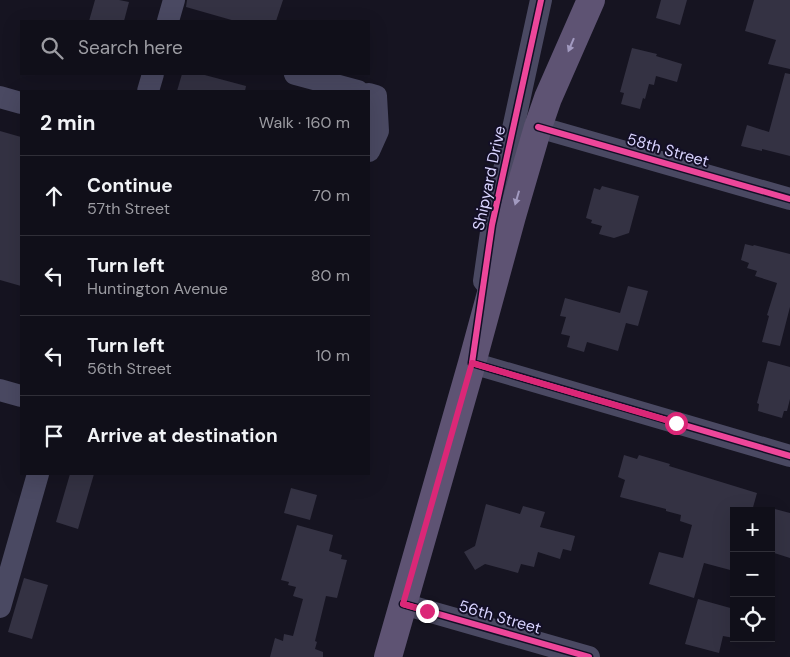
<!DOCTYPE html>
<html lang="en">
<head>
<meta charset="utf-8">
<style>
  :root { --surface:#100f19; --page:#1e1d26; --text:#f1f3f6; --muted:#9c9ca2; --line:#302f38 }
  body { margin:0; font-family:"DM Sans",sans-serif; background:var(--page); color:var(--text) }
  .controls { position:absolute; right:15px; bottom:15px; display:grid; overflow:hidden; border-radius:0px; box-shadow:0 5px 20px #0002 }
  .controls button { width:45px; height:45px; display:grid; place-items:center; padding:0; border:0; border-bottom:1px solid var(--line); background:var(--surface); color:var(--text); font:25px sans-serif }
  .stop { position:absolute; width:15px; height:15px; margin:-11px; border:4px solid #db2777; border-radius:50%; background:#fff }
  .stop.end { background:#db2777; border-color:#fff; box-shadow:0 1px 5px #0008 }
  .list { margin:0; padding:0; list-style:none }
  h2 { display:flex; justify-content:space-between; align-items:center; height:65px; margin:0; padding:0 20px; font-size:21px }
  h2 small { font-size:16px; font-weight:400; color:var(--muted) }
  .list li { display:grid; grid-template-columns:32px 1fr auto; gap:15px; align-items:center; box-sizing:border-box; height:80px; padding:0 20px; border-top:1px solid var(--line) }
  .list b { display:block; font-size:19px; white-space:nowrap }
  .list p { margin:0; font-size:16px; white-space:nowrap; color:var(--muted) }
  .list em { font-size:16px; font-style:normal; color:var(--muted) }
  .icon { flex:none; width:28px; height:28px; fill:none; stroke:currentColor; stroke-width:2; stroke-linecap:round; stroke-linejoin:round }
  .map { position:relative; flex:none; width:790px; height:657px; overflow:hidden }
  .search { position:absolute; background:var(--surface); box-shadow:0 5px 20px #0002; left:20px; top:20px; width:350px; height:55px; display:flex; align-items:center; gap:12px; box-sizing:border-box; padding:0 18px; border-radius:0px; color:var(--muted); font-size:19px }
  .panel { position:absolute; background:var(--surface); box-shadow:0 5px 20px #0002; left:20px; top:90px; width:350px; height:385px; border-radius:0px }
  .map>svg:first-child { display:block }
</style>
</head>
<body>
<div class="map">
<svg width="790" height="657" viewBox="0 0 790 657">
  <rect width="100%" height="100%" fill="#161421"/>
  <g fill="#343243">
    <polygon points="95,0 119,0 129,2 124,21 89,21"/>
    <polygon points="187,0 283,0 276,21 235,21 186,7"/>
    <polygon points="661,0 687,0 680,25 656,18"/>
    <polygon points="754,0 790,0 790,69 768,64 776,40 745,31"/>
    <polygon points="632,48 657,54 656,56 682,64 677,82 656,76 654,85 649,84 645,99 643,98 640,109 621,104 624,93 620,92"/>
    <polygon points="785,73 790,74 790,156 762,149 762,151 741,146 747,125 769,132"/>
    <polygon points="182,74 201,74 246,86 245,91 177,91"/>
    <polygon points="0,131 21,137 21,286 0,280"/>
    <polygon points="602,186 639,196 629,233 614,238 599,234 602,226 591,223 592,220 586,218 594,188 600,190"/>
    <polygon points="745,244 753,246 754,245 790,254 790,307 780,346 762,342 769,316 767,315 777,283 755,276 757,271 747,268 749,263 741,260"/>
    <polygon points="628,286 648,291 638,326 626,323 618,351 587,342 584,352 567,347 570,336 561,334 566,317 560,316 565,298 620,313"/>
    <polygon points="768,361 790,367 790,399 787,411 784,411 782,418 758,411 759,404 757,403"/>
    <polygon points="624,455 637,459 639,455 670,464 669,466 757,493 752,511 734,511 734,571 704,563 694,598 649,584 659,552 683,558 692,525 680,521 681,515 666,511 666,509 620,497 625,480 618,477"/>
    <polygon points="70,474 94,474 78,529 56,522"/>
    <polygon points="291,488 317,495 310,520 284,513"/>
    <polygon points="486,504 520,514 523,506 545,512 540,527 575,536 571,551 563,549 560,559 538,552 534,567 521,564 518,573 485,564 475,570 464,552 475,546"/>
    <polygon points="771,508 790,513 790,558 771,552"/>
    <polygon points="297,525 333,535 329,551 342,555 341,559 347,560 337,598 326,596 315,641 317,642 315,649 323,652 323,657 270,657 275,638 283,641 284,634 293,636 303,599 293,596 296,587 288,585 289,582 281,580"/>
    <polygon points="24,578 48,585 32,639 8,632"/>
    <polygon points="698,599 734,609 734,638 723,636 719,653 685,644"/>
  </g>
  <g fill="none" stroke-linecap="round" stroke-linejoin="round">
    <g stroke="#4a4962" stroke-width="22">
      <polyline points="168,21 174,0"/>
      <polyline points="295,74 358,91"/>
      <polyline points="148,91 153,74"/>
      <polyline points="369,94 376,96 378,131 369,151"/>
      <polyline points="0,97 21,103"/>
      <polyline points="538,127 790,199"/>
      <polyline points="484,281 492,225 541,0"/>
      <polyline points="474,347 472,363 790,456"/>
      <polyline points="0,390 21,396"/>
      <polyline points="403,604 589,657"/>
      <polyline points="0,607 38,474"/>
    </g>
    <polyline stroke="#5e5373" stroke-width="28" points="388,657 472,363 512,216 538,127 548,98 591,0"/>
    <defs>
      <g id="cycleway">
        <polyline points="541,0 492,225 472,363 790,456"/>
        <polyline points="538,127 790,199"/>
        <polyline points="403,604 589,657"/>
      </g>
    </defs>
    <use href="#cycleway" stroke="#130f26" stroke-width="9"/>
    <use href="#cycleway" stroke="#ed469a" stroke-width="6"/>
  </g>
  <defs><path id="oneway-solid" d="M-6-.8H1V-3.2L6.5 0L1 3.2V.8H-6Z" transform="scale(1.25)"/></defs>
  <g fill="#a29ac0">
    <use href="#oneway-solid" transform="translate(571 45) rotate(113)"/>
    <use href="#oneway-solid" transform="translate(517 198) rotate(106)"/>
  </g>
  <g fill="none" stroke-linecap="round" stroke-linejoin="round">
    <polyline stroke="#db2777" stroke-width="6" points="427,611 403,604 472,363 676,423"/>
  </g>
  <g text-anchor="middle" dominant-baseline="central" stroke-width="4" stroke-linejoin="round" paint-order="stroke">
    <g font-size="16" fill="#d9d4ff" stroke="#130f26">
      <text transform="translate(668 150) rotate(16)">58th Street</text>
      <text transform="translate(489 178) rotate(-78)">Shipyard Drive</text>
      <text transform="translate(500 617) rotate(16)">56th Street</text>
    </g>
  </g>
</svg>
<div class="controls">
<button>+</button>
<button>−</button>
<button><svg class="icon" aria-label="locate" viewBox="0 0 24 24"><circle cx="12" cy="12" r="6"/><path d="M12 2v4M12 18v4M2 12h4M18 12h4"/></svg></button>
</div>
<div class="stop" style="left:676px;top:423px"></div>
<div class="stop end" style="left:427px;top:611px"></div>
<div class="search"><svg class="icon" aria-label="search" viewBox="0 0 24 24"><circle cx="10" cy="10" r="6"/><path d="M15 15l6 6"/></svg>Search here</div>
<section class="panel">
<h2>2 min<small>Walk · 160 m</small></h2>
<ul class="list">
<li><svg class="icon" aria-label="ahead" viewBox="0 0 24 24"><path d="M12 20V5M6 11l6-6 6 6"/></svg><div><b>Continue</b><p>57th Street</p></div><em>70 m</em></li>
<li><svg class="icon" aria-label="left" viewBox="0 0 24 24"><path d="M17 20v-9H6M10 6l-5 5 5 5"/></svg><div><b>Turn left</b><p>Huntington Avenue</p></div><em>80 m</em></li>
<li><svg class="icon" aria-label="left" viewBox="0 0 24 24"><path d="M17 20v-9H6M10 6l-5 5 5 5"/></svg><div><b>Turn left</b><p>56th Street</p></div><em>10 m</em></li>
<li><svg class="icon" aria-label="arrive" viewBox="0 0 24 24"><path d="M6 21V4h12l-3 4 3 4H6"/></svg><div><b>Arrive at destination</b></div></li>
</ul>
</section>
</div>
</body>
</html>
